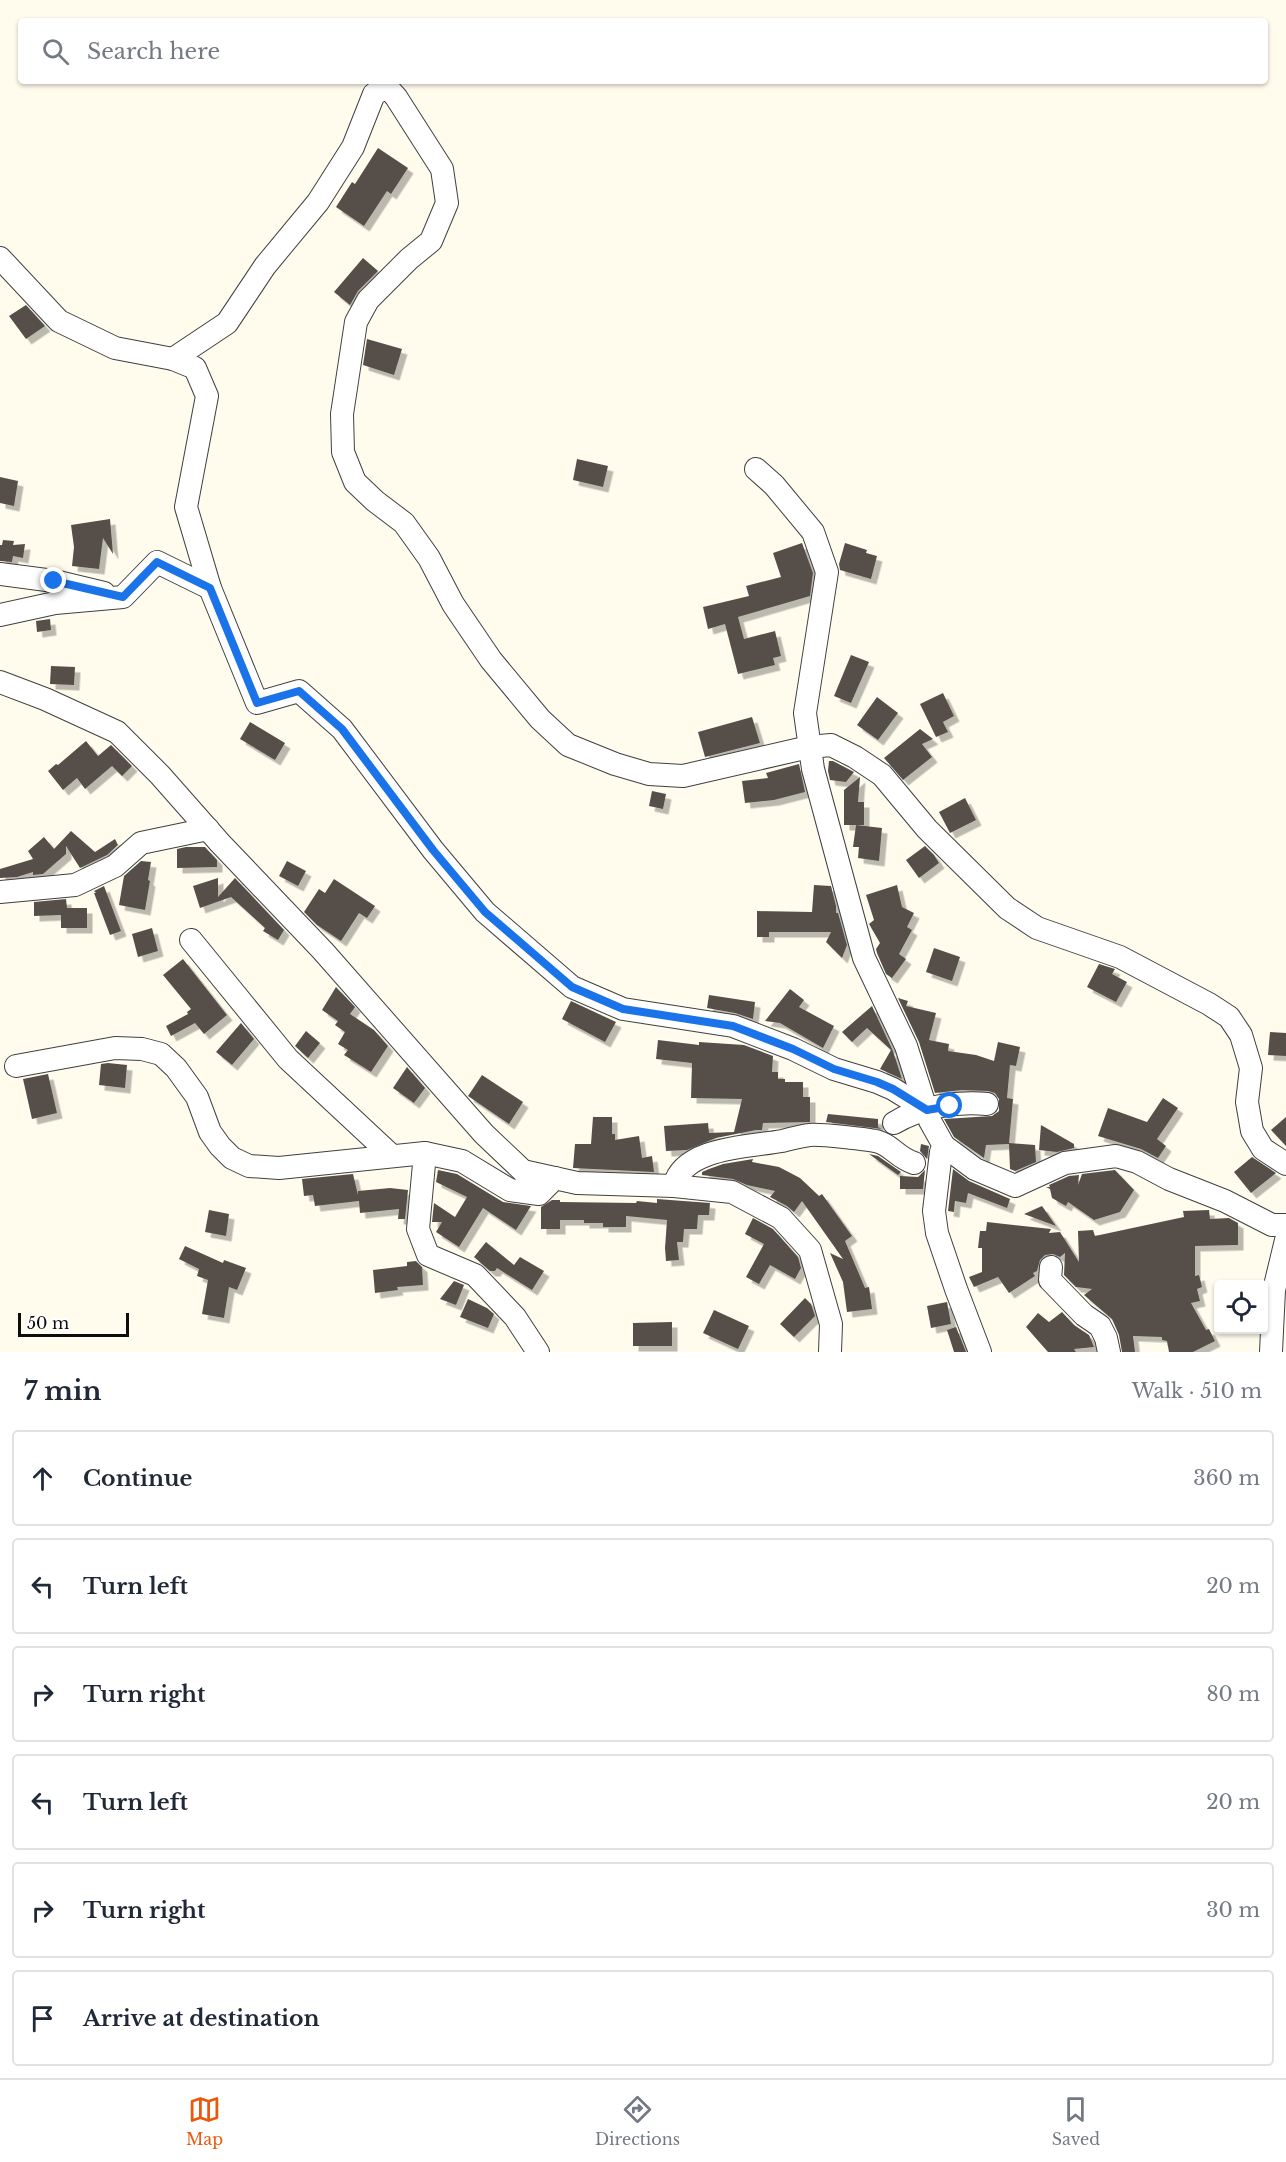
<!DOCTYPE html>
<html lang="en">
<head>
<meta charset="utf-8">
<style>
  :root { --surface:#fff; --page:#f2f2f3; --text:#1f2937; --muted:#747a83; --line:#e0e1e3; --accent:#ea580c }
  body { margin:0; font-family:"Libre Baskerville",serif; background:var(--page); color:var(--text) }
  .controls { position:absolute; right:18px; bottom:18px; display:grid; overflow:hidden; border-radius:6px; box-shadow:0 2px 4px #0004 }
  .controls button { width:54px; height:54px; display:grid; place-items:center; padding:0; border:0; border-bottom:2px solid var(--line); background:var(--surface); color:var(--text); font:30px sans-serif }
  .scale { position:absolute; left:18px; bottom:15px; width:111px; box-sizing:border-box; padding-left:6px; border:3px solid #0d0d0d; border-top:0; font-size:16px; line-height:21px; white-space:nowrap; color:#0d0d0d; -webkit-text-stroke:4px #fff; paint-order:stroke }
  .stop { position:absolute; width:18px; height:18px; margin:-14px; border:4px solid #1a73e8; border-radius:50%; background:#fff }
  .stop.end { background:#1a73e8; border-color:#fff; box-shadow:0 2px 6px #0008 }
  .list { margin:0; padding:0; list-style:none }
  h2 { display:flex; justify-content:space-between; align-items:center; height:78px; margin:0; padding:0 24px; font-size:26px }
  h2 small { font-size:20px; font-weight:400; color:var(--muted) }
  .list li { display:grid; grid-template-columns:39px 1fr auto; gap:18px; align-items:center; box-sizing:border-box; height:96px; margin:0 12px 12px; padding:0 12px; border:2px solid var(--line); border-radius:6px }
  .list b { display:block; font-size:22px; white-space:nowrap }
  .list em { font-size:20px; font-style:normal; color:var(--muted) }
  .icon { flex:none; width:33px; height:33px; fill:none; stroke:currentColor; stroke-width:2; stroke-linecap:round; stroke-linejoin:round }
  .map { position:relative; flex:none; width:1286px; height:1352px; overflow:hidden }
  .search { position:absolute; background:var(--surface); box-shadow:0 2px 4px #0004; left:18px; right:18px; top:18px; height:66px; display:flex; align-items:center; gap:15px; box-sizing:border-box; padding:0 21px; border-radius:6px; color:var(--muted); font-size:22px }
  .sheet { height:726px; background:var(--surface) }
  nav { display:flex; justify-content:space-around; align-items:center; box-sizing:border-box; height:84px; border-top:2px solid var(--line); background:var(--surface); font-size:16px; color:var(--muted) }
  nav a { display:grid; justify-items:center; gap:3px }
  nav .on { color:var(--accent) }
  .map>svg:first-child { display:block }
</style>
</head>
<body>
<div class="map">
<svg width="1286" height="1352" viewBox="0 0 1286 1352">
  <defs>
    <filter id="shadow"><feDropShadow dx="5.5" dy="5.5" stdDeviation="0" flood-color="#0004"/></filter>
  </defs>
  <rect width="100%" height="100%" fill="#fffced"/>
  <g fill="#564f4a" filter="url(#shadow)">
    <polygon points="378,148 408,168 391,194 387,191 364,226 336,207 352,182 355,184"/>
    <polygon points="363,258 378,271 358,291 350,305 334,292"/>
    <polygon points="26,305 45,326 26,339 9,316"/>
    <polygon points="367,339 402,349 394,375 363,365"/>
    <polygon points="577,459 608,466 603,487 573,480"/>
    <polygon points="0,477 18,481 14,506 0,503"/>
    <polygon points="110,519 113,554 103,538 99,569 72,566 74,547 71,525"/>
    <polygon points="3,540 14,541 13,545 25,544 23,558 13,556 12,562 0,561 0,545 2,545"/>
    <polygon points="802,543 813,573 810,596 738,617 744,639 775,631 781,656 773,658 775,665 738,674 725,624 708,629 703,607 749,596 746,586 781,577 773,553"/>
    <polygon points="845,543 867,550 866,553 877,556 871,579 840,570 839,564"/>
    <polygon points="50,619 51,630 37,632 36,621"/>
    <polygon points="851,655 869,662 851,703 834,696"/>
    <polygon points="51,666 75,667 74,685 50,684"/>
    <polygon points="943,693 954,716 943,722 948,732 936,737 920,704"/>
    <polygon points="877,697 898,713 878,740 857,725"/>
    <polygon points="752,717 760,743 705,757 698,732"/>
    <polygon points="250,722 285,743 275,760 240,739"/>
    <polygon points="920,729 933,739 922,744 932,757 903,780 884,758"/>
    <polygon points="86,741 98,756 111,745 132,766 122,776 112,766 85,789 77,778 63,790 48,771 56,764 58,765"/>
    <polygon points="829,761 833,761 854,772 846,782 830,780 828,771"/>
    <polygon points="799,764 805,792 774,800 745,803 742,781 768,778 766,773"/>
    <polygon points="860,777 858,802 864,802 864,825 844,825 844,790"/>
    <polygon points="652,791 666,794 663,809 649,806"/>
    <polygon points="965,798 976,820 950,833 939,812"/>
    <polygon points="856,825 882,828 879,861 858,858 859,847 853,847"/>
    <polygon points="71,831 95,852 115,839 118,845 107,855 80,868 66,846 66,854 43,874 33,875 33,872 17,877 0,878 0,869 33,859 28,851 44,837 54,849"/>
    <polygon points="925,846 934,855 939,863 919,878 906,860"/>
    <polygon points="186,847 205,847 217,860 217,867 177,868 177,849"/>
    <polygon points="141,861 151,862 148,880 150,881 145,910 119,905 124,876"/>
    <polygon points="287,861 306,871 298,886 279,876"/>
    <polygon points="218,878 218,897 235,878 284,930 278,940 263,931 265,928 231,897 200,908 193,886"/>
    <polygon points="334,879 375,906 367,918 359,913 341,941 317,925 304,912 319,889 325,893"/>
    <polygon points="814,885 831,886 836,906 836,913 838,913 847,945 842,958 826,942 831,932 769,932 769,937 757,937 757,911 812,912"/>
    <polygon points="897,885 902,907 914,913 907,927 912,930 899,954 906,959 892,978 886,974 877,953 876,949 880,943 869,924 874,920 866,895"/>
    <polygon points="104,886 121,931 110,935 94,893 96,893 94,891"/>
    <polygon points="66,899 67,908 87,908 87,928 61,928 61,915 34,916 34,902"/>
    <polygon points="152,928 158,951 138,957 132,934"/>
    <polygon points="934,948 960,957 952,981 926,972"/>
    <polygon points="183,959 227,1015 204,1034 195,1023 171,1036 166,1026 188,1014 187,1012 191,1009 163,975"/>
    <polygon points="1099,964 1115,969 1112,974 1127,982 1116,1002 1087,987"/>
    <polygon points="336,987 355,1007 350,1014 374,1030 388,1046 371,1072 344,1055 348,1050 338,1044 345,1032 335,1025 338,1021 322,1010"/>
    <polygon points="790,989 804,1000 799,1007 834,1026 823,1048 780,1023 765,1021"/>
    <polygon points="709,995 755,1002 753,1019 735,1013 707,1008"/>
    <polygon points="898,998 908,1001 906,1006 936,1013 929,1040 949,1044 948,1051 976,1055 994,1061 998,1042 1020,1047 1016,1066 1010,1065 1007,1098 1013,1099 1009,1143 1035,1145 1036,1162 1015,1171 1010,1169 1009,1144 986,1145 984,1158 954,1137 944,1119 992,1116 999,1111 999,1099 995,1093 988,1091 962,1090 935,1093 919,1042"/>
    <polygon points="571,1001 616,1022 605,1042 562,1019"/>
    <polygon points="872,1006 893,1051 902,1079 880,1069 891,1050 867,1028 852,1042 842,1032"/>
    <polygon points="241,1023 254,1039 232,1065 216,1052"/>
    <polygon points="306,1031 320,1043 308,1058 295,1046"/>
    <polygon points="1270,1032 1286,1033 1286,1056 1268,1055"/>
    <polygon points="658,1040 699,1045 699,1042 744,1045 773,1056 772,1072 778,1072 778,1079 785,1079 785,1082 803,1082 803,1097 810,1097 810,1122 763,1123 762,1130 756,1130 716,1138 687,1150 666,1151 664,1126 708,1123 709,1133 734,1132 742,1099 691,1098 692,1063 656,1059"/>
    <polygon points="108,1063 127,1065 125,1088 99,1085 101,1064"/>
    <polygon points="407,1067 425,1088 414,1103 393,1088"/>
    <polygon points="48,1074 57,1113 32,1119 23,1079"/>
    <polygon points="482,1075 523,1102 509,1124 468,1096"/>
    <polygon points="1163,1098 1178,1108 1157,1139 1166,1146 1158,1158 1141,1149 1098,1136 1108,1108 1147,1122"/>
    <polygon points="828,1114 878,1119 878,1127 882,1129 826,1122"/>
    <polygon points="593,1117 612,1117 612,1134 615,1134 615,1140 639,1136 642,1158 652,1156 654,1172 573,1168 575,1144 591,1144"/>
    <polygon points="1286,1117 1286,1146 1271,1130"/>
    <polygon points="1041,1125 1074,1144 1074,1148 1057,1152 1039,1150"/>
    <polygon points="921,1144 929,1146 927,1159 920,1151"/>
    <polygon points="869,1154 878,1156 901,1172 898,1175"/>
    <polygon points="1252,1157 1276,1173 1251,1193 1234,1172"/>
    <polygon points="753,1159 752,1162 779,1167 800,1178 819,1196 822,1194 852,1236 845,1241 865,1288 869,1287 872,1309 847,1312 843,1282 830,1253 843,1259 802,1201 794,1212 787,1206 770,1197 775,1191 747,1185 733,1179 702,1175 702,1172 709,1169 723,1164"/>
    <polygon points="953,1169 969,1181 1010,1199 1007,1208 968,1193 966,1203 955,1201 954,1212 948,1211"/>
    <polygon points="438,1170 457,1174 503,1202 531,1206 516,1230 483,1208 459,1247 436,1232 442,1222 432,1222 434,1203 455,1217 467,1197 436,1182"/>
    <polygon points="925,1170 923,1189 900,1189 900,1176 918,1177"/>
    <polygon points="1115,1170 1134,1190 1120,1212 1094,1220 1068,1202 1066,1206 1052,1198 1050,1189 1046,1187 1050,1187 1049,1185 1069,1176 1079,1175 1078,1185 1082,1174"/>
    <polygon points="353,1174 358,1195 358,1191 390,1188 408,1190 405,1219 398,1219 399,1209 360,1213 359,1201 315,1206 313,1195 304,1196 302,1179"/>
    <polygon points="657,1199 710,1203 709,1215 698,1215 697,1229 684,1229 683,1242 677,1242 679,1260 666,1261 665,1248 667,1220 626,1216 626,1227 603,1227 603,1223 584,1223 584,1220 560,1220 560,1229 541,1229 541,1207 552,1200 560,1200 560,1202 636,1203 637,1201 657,1203"/>
    <polygon points="1042,1206 1056,1226 1024,1214"/>
    <polygon points="209,1210 229,1214 226,1236 205,1232"/>
    <polygon points="1209,1210 1210,1219 1229,1218 1238,1223 1238,1245 1195,1246 1195,1276 1199,1275 1202,1287 1197,1289 1200,1301 1191,1303 1206,1330 1209,1329 1215,1341 1193,1352 1169,1352 1167,1341 1162,1340 1162,1337 1133,1336 1135,1352 1122,1352 1119,1335 1112,1319 1084,1295 1092,1289 1076,1287 1064,1275 1065,1253 1060,1257 1053,1254 1045,1255 1040,1260 1037,1271 1033,1273 1035,1276 1009,1293 998,1277 974,1287 969,1277 982,1272 982,1248 978,1248 980,1231 986,1231 987,1222 1051,1229 1049,1233 1060,1232 1079,1262 1078,1231 1093,1230 1095,1236 1184,1217 1183,1211"/>
    <polygon points="753,1218 773,1229 798,1257 801,1268 795,1279 770,1265 759,1284 746,1277 764,1244 745,1234"/>
    <polygon points="486,1242 514,1265 520,1257 544,1271 532,1290 497,1268 495,1271 490,1271 474,1257"/>
    <polygon points="185,1246 223,1263 224,1260 246,1268 237,1290 229,1287 224,1318 202,1314 208,1280 197,1276 199,1269 179,1259"/>
    <polygon points="416,1261 422,1267 423,1285 397,1287 398,1290 375,1293 373,1270 407,1266 407,1262"/>
    <polygon points="454,1281 464,1285 456,1305 440,1299"/>
    <polygon points="805,1298 811,1304 815,1316 794,1337 780,1324"/>
    <polygon points="468,1299 487,1308 494,1314 488,1328 460,1317"/>
    <polygon points="947,1302 951,1324 931,1328 927,1306"/>
    <polygon points="714,1310 749,1326 738,1349 703,1333"/>
    <polygon points="1062,1312 1074,1325 1089,1335 1094,1347 1074,1349 1076,1352 1048,1352 1026,1327 1038,1313 1049,1322"/>
    <polygon points="672,1322 672,1346 633,1346 633,1323"/>
    <polygon points="956,1327 966,1352 954,1352 947,1330"/>
  </g>
  <g fill="none" stroke-linecap="round" stroke-linejoin="round">
    <defs>
      <g id="minor">
        <polyline points="0,258 59,321 115,348 173,359 195,368 207,396 186,507 210,588 257,703 299,691 342,729 433,850 485,912 572,987 623,1009 733,1026 793,1049 834,1069 877,1082 893,1089 927,1110"/>
        <polyline points="173,359 227,323 265,266 318,202 353,147 374,94 387,87 396,97 442,169 447,203 431,241 409,259 368,300 356,322 342,414 343,452 355,482 375,501 404,523 429,558 453,604 491,660 540,719 568,745 615,764 649,774 683,776 809,747 831,745 855,757 882,775 927,829 1007,908 1037,928 1120,957 1209,1004 1229,1017 1241,1035 1251,1068 1247,1102 1252,1131 1263,1149 1286,1164"/>
        <polyline points="756,469 774,485 813,532 827,572 805,713 813,769 864,958 906,1046 930,1121 944,1146 975,1169 1015,1186 1065,1163 1116,1156 1137,1162 1169,1179 1225,1201 1272,1225 1286,1225"/>
        <polyline points="0,574 54,581 104,593"/>
        <polyline points="0,615 55,603 123,597 157,562 210,588"/>
        <polyline points="0,682 45,699 117,732 160,775 220,843 323,951 484,1134 523,1171 577,1183 674,1186 732,1192 781,1218 810,1250 831,1324 830,1352"/>
        <polyline points="0,892 75,885 115,866 141,843 208,829"/>
        <polyline points="191,940 288,1059 392,1156"/>
        <polyline points="16,1066 115,1048 142,1049 161,1054 176,1068 197,1097 210,1132 220,1146 232,1158 249,1166 279,1168 425,1153 462,1161 510,1190 539,1194 555,1178"/>
        <path d="M894,1123c26,-16 63,-22 93,-19"/>
        <polyline points="944,1146 941,1152 934,1211 937,1233 956,1289 980,1352"/>
        <polyline points="425,1153 418,1229 428,1255 475,1275 515,1317 538,1352"/>
        <path d="M674,1186c9,-39 75,-39 108,-45 9,-2 18,-5 28,-6 9,-1 59,4 69,7 13,4 19,16 35,21"/>
        <polyline points="1051,1267 1050,1280 1084,1315 1100,1326 1106,1338 1109,1352"/>
        <polyline points="1271,1352 1274,1290 1286,1240"/>
      </g>
    </defs>
    <use href="#minor" stroke="#404040" stroke-width="24"/>
    <use href="#minor" stroke="#fff" stroke-width="22"/>
  </g>
  <g fill="none" stroke-linecap="round" stroke-linejoin="round">
    <polyline stroke="#1a73e8" stroke-width="8" points="54,581 123,597 157,562 210,588 257,703 299,691 342,729 433,850 485,912 572,987 623,1009 733,1026 793,1049 834,1069 877,1082 893,1089 927,1110 950,1106"/>
  </g>
</svg>
<div class="controls">
<button><svg class="icon" aria-label="locate" viewBox="0 0 24 24"><circle cx="12" cy="12" r="6"/><path d="M12 2v4M12 18v4M2 12h4M18 12h4"/></svg></button>
</div>
<div class="scale">50 m</div>
<div class="stop" style="left:950px;top:1106px"></div>
<div class="stop end" style="left:54px;top:581px"></div>
<div class="search"><svg class="icon" aria-label="search" viewBox="0 0 24 24"><circle cx="10" cy="10" r="6"/><path d="M15 15l6 6"/></svg>Search here</div>
</div>
<section class="sheet">
<h2>7 min<small>Walk · 510 m</small></h2>
<ul class="list">
<li><svg class="icon" aria-label="ahead" viewBox="0 0 24 24"><path d="M12 20V5M6 11l6-6 6 6"/></svg><div><b>Continue</b></div><em>360 m</em></li>
<li><svg class="icon" aria-label="left" viewBox="0 0 24 24"><path d="M17 20v-9H6M10 6l-5 5 5 5"/></svg><div><b>Turn left</b></div><em>20 m</em></li>
<li><svg class="icon" aria-label="right" viewBox="0 0 24 24"><path d="M7 20v-9h11M14 6l5 5-5 5"/></svg><div><b>Turn right</b></div><em>80 m</em></li>
<li><svg class="icon" aria-label="left" viewBox="0 0 24 24"><path d="M17 20v-9H6M10 6l-5 5 5 5"/></svg><div><b>Turn left</b></div><em>20 m</em></li>
<li><svg class="icon" aria-label="right" viewBox="0 0 24 24"><path d="M7 20v-9h11M14 6l5 5-5 5"/></svg><div><b>Turn right</b></div><em>30 m</em></li>
<li><svg class="icon" aria-label="arrive" viewBox="0 0 24 24"><path d="M6 21V4h12l-3 4 3 4H6"/></svg><div><b>Arrive at destination</b></div></li>
</ul>
</section>
<nav>
<a class="on"><svg class="icon" aria-label="map" viewBox="0 0 24 24"><path d="M3 6l6-2 6 2 6-2v14l-6 2-6-2-6 2zM9 4v14M15 6v14"/></svg>Map</a>
<a><svg class="icon" aria-label="directions" viewBox="0 0 24 24"><path d="M12 3l9 9-9 9-9-9zM9 14v-3h6M13 9l2 2-2 2"/></svg>Directions</a>
<a><svg class="icon" aria-label="saved" viewBox="0 0 24 24"><path d="M7 4h10v16l-5-4-5 4z"/></svg>Saved</a>
</nav>
</body>
</html>
